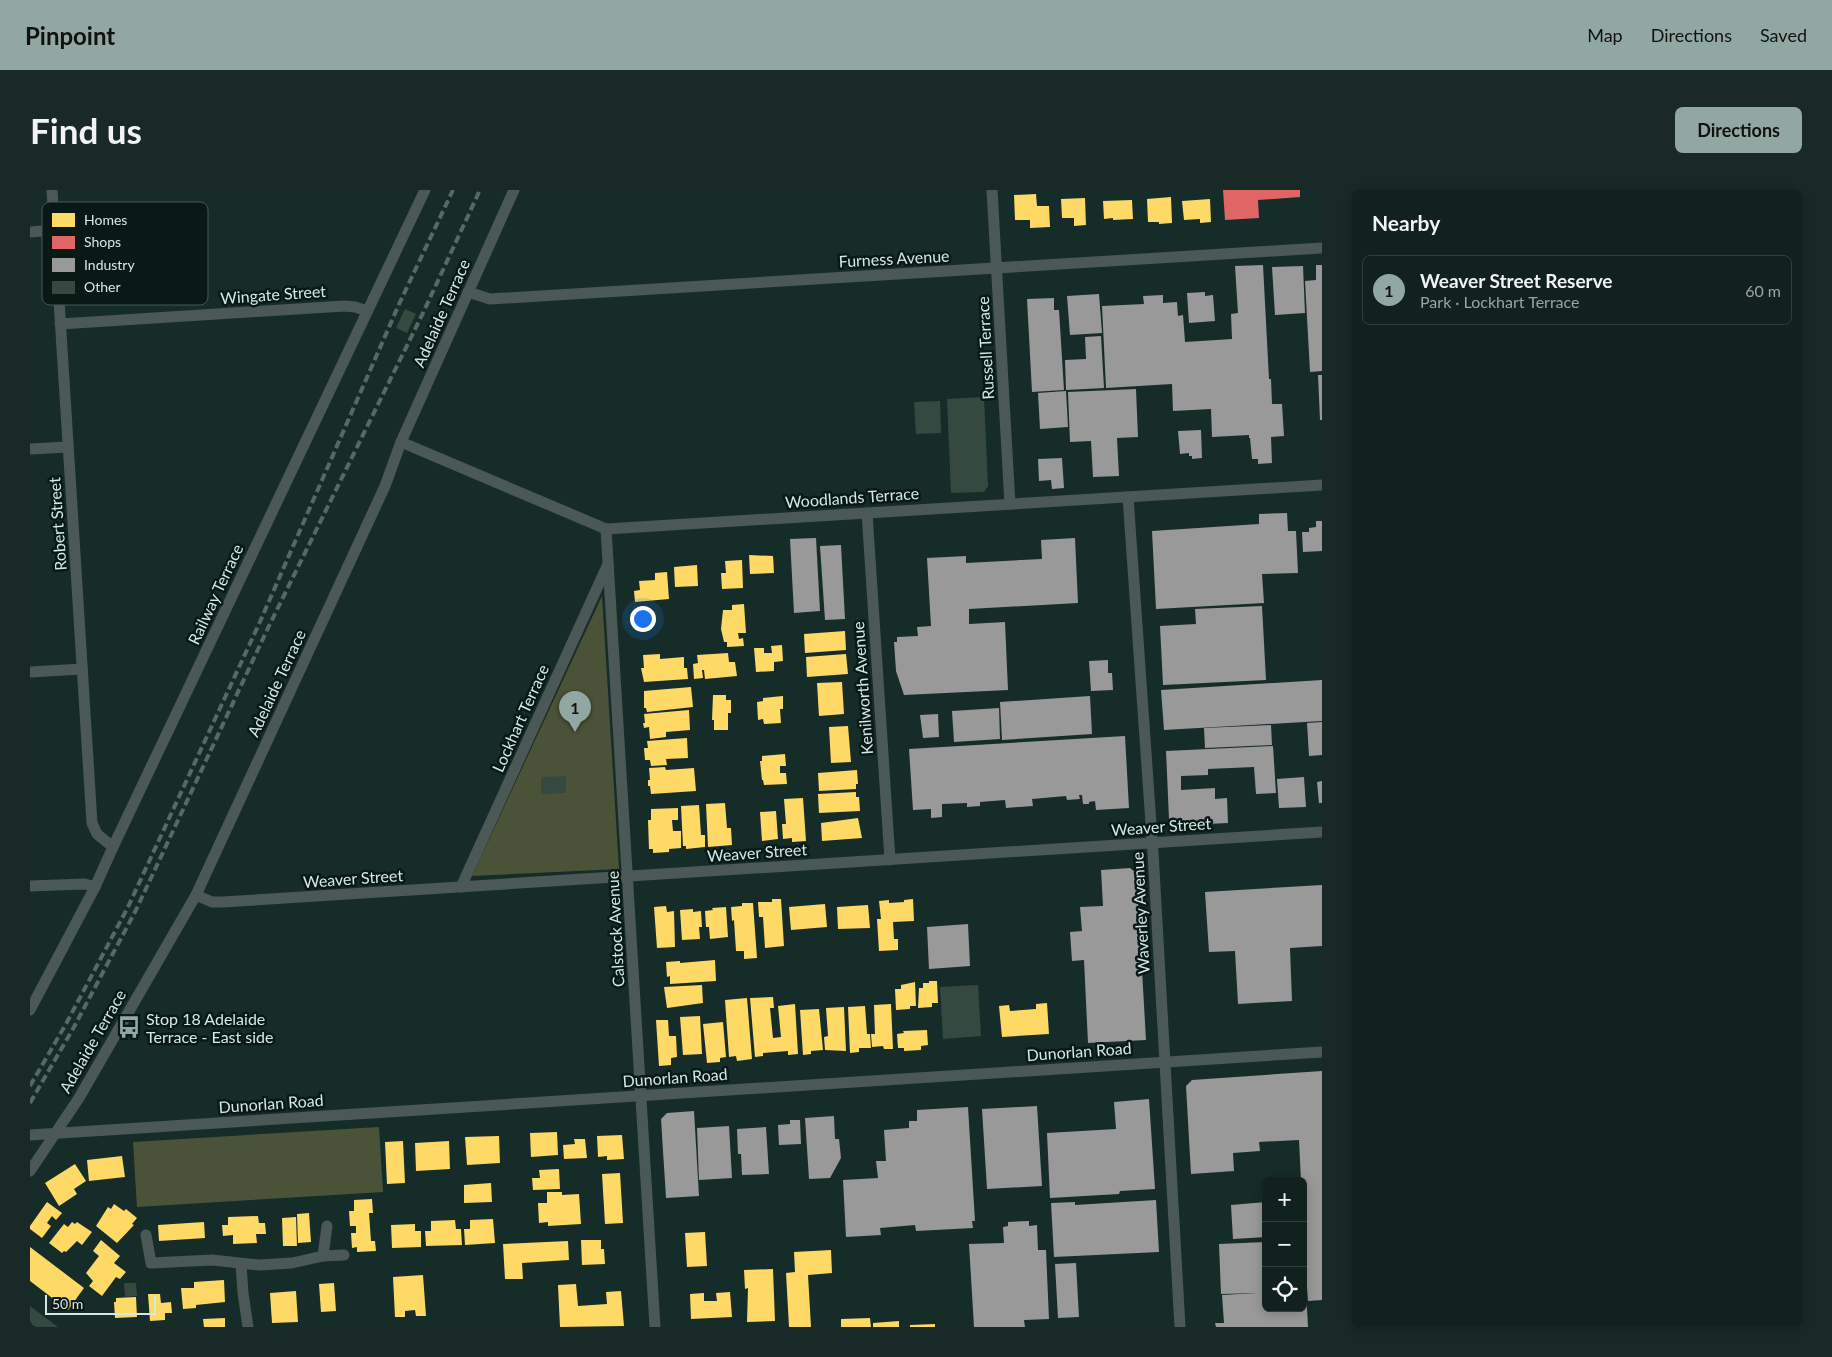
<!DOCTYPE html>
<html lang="en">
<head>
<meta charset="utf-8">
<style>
  :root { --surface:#10211e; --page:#192927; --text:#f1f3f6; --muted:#9ca3a4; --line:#303e3c; --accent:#91a7a2 }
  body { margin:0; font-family:Lato,sans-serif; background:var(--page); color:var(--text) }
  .controls { position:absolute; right:15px; bottom:15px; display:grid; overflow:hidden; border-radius:8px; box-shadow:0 2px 12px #0003 }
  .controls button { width:45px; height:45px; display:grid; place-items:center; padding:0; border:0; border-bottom:1px solid var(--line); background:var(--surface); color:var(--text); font:25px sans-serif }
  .scale { position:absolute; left:15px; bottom:12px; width:111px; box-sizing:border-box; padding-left:5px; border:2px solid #d3e9e3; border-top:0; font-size:14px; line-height:18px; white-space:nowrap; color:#d3e9e3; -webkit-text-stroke:4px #091a16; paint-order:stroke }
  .you { position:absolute; left:612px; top:428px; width:18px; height:18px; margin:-12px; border:4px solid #fff; border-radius:50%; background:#1a73e8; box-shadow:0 0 0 8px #1a73e833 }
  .badge { display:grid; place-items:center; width:32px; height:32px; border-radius:50%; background:var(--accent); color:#111; font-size:16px; font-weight:700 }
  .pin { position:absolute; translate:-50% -41px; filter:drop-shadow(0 1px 2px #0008) }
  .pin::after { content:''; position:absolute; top:26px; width:18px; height:15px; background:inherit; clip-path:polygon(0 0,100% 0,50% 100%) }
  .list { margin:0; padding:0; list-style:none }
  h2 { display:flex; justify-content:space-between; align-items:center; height:65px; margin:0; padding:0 20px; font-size:21px }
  h2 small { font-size:16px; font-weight:400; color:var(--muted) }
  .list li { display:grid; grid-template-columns:32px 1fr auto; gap:15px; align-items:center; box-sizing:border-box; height:70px; margin:0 10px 10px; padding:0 10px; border:1px solid var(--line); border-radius:8px }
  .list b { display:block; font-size:19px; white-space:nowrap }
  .list p { margin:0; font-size:16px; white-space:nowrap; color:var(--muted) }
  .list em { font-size:16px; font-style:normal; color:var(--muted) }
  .icon { flex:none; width:28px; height:28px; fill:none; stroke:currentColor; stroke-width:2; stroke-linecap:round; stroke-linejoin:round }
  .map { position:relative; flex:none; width:1292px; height:1137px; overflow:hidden; border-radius:8px }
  header { display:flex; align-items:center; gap:30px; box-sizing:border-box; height:70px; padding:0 25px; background:var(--accent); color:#111 }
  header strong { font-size:24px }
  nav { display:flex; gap:28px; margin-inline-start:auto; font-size:18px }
  .intro { display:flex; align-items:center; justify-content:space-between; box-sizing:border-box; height:120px; padding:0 30px }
  h1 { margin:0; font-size:35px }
  .button { padding:12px 22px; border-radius:8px; background:var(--accent); color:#111; font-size:18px; font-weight:700 }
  main { display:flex; gap:30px; padding:0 30px }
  aside { flex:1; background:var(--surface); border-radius:8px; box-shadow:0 2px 12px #0003 }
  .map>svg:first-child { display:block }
</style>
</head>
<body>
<header>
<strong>Pinpoint</strong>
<nav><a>Map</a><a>Directions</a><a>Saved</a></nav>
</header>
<div class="intro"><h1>Find us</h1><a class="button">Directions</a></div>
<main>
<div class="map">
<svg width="1292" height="1137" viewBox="0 0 1292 1137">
  <rect width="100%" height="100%" fill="#162c28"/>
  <g fill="#4a5337">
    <polygon points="572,406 589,679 442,686"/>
    <polygon points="349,937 353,1002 107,1017 103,952"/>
  </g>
  <g fill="#ffd966">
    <polygon points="1006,4 1007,16 1019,16 1020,37 1000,38 1000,30 985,30 984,5"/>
    <polygon points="1141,7 1142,33 1129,34 1129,32 1118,32 1117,9"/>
    <polygon points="1055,8 1056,35 1044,36 1044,28 1032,28 1031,9"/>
    <polygon points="1180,9 1181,32 1170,33 1170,29 1154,30 1152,11"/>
    <polygon points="1102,10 1103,29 1083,30 1083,28 1074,29 1073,11"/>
    <polygon points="719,365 743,366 744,383 720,384"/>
    <polygon points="712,370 713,398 692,399 691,383 696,383 695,371"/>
    <polygon points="667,375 668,396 645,397 644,377"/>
    <polygon points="637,382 639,409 605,412 604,401 610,400 609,391 625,390 625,383"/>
    <polygon points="714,414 716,443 708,443 709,449 713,448 714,456 697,457 697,452 694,452 691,439 693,420 702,420 702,415"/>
    <polygon points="815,441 816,460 775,463 774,444"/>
    <polygon points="752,455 753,471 744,472 744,481 726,482 724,458 734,458 734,463 742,463 741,456"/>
    <polygon points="698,463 699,472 705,472 707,486 675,489 674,480 672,480 673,488 664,489 663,474 668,473 667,465"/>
    <polygon points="630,464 630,469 654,467 654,478 657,478 658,489 614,492 611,478 614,478 613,465"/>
    <polygon points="816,464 818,484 777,487 776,467"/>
    <polygon points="812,492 814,524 789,526 787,493"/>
    <polygon points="661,497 663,517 617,522 616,518 614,518 614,501"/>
    <polygon points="683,505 696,505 696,510 701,510 701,523 698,523 698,540 684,540 684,530 682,530"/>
    <polygon points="753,506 753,519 750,519 751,533 734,534 733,529 728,530 727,512 733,511 733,508"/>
    <polygon points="659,520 660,540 636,542 636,547 620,549 619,537 614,538 613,533 615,533 614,524"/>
    <polygon points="818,536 821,572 801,573 799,537"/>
    <polygon points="657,548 658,568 636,569 637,575 621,576 620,570 615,570 614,558 618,558 617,551"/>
    <polygon points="755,564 756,576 750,576 750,583 756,583 757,594 734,595 733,590 732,590 730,571 732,571 732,566"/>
    <polygon points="635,577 636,580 664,578 666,601 621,604 620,596 618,596 618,590 620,590 619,578"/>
    <polygon points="827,580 828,594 826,594 826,599 789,601 788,583"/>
    <polygon points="826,602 826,607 829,607 830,621 789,623 788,604"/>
    <polygon points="773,608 776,651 762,652 762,648 753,649 752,634 756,634 754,609"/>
    <polygon points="695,613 697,638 701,638 702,655 678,657 676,614"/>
    <polygon points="669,615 671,645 675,645 675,657 656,659 656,656 653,656 651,616"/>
    <polygon points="648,618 648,630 642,630 643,641 651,641 651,658 639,659 639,662 623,663 623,659 619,659 618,630 621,630 621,619"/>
    <polygon points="746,621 748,649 732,651 730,622"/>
    <polygon points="828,628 832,648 792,651 791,633"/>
    <polygon points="742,709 751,709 754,756 735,758 733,727 729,727 728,712 742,712"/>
    <polygon points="883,709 884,731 863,732 864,749 868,749 868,760 849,761 847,729 851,729 849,711 859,710 859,713 874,712 874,710"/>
    <polygon points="712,713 723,713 727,768 714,769 714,761 706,761 704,730 702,731 701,717 712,716"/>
    <polygon points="795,714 797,737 761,740 759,717"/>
    <polygon points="838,715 840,738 808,739 807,717"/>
    <polygon points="636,716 637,722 644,721 645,757 627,758 624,717"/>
    <polygon points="696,717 698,747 680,749 679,737 676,737 675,721 683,720 682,718"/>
    <polygon points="663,719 663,722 671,721 672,737 669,737 670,749 652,750 650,720"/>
    <polygon points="685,770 686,791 640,794 640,786 637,787 636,772 650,771 650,773"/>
    <polygon points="899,791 907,791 908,813 902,813 902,817 888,818 889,798 893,798 893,793 899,793"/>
    <polygon points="885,792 886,816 880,816 880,819 866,820 865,799 871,799 871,795"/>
    <polygon points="672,795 673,813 637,818 634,797"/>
    <polygon points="743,807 744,818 740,818 743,848 751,847 748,816 765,814 768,864 758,865 758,861 733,863 733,866 725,867 720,808"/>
    <polygon points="717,808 722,869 707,871 706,866 699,867 695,810"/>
    <polygon points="1017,813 1019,844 972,847 969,816 979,815 980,821 1006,819 1006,814"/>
    <polygon points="861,814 863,859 854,859 853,856 842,857 841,844 845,844 844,815"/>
    <polygon points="835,816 837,844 840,844 841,858 829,858 829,862 820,863 818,817"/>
    <polygon points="814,817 816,861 795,860 794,847 798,846 796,818"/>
    <polygon points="789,819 793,860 781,861 781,864 773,865 770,820"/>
    <polygon points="670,826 672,864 653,865 650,827"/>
    <polygon points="626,830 638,830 639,846 646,846 647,867 641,868 641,875 629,876"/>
    <polygon points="693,832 696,867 690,868 690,872 677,873 673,834"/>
    <polygon points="897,840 898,855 891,856 891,860 874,861 874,858 868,858 867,844 874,843 873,841"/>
    <polygon points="527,942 528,965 501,967 500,943"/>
    <polygon points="592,945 594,969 577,970 577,966 568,967 567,946"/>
    <polygon points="469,946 470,973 437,975 435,947"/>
    <polygon points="544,949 555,949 557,968 534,969 533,955 545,954"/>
    <polygon points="373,951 375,993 357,994 355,952"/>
    <polygon points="419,951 420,979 386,981 385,953"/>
    <polygon points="92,966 95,987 59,991 57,970"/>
    <polygon points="45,974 56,991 44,999 47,1004 29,1016 15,993"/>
    <polygon points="529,979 530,999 503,1000 502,988 510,988 509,980"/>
    <polygon points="590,983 593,1033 575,1034 572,984"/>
    <polygon points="461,993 462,1012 434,1013 434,995"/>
    <polygon points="517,1002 532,1002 532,1005 549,1004 551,1034 518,1036 518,1032 509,1033 508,1013 517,1013"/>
    <polygon points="342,1009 343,1023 339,1023 341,1051 345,1051 346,1061 327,1062 327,1057 322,1058 321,1043 326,1043 326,1036 320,1036 319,1021 324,1021 324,1010"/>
    <polygon points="17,1012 32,1023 26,1030 22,1026 17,1033 21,1036 12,1048 0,1039 0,1036"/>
    <polygon points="84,1014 94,1021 96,1019 107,1028 102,1034 104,1035 87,1053 66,1036 78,1017 81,1019"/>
    <polygon points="279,1023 281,1052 268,1053 267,1024"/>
    <polygon points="228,1026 229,1033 235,1033 236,1044 226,1044 227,1053 203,1054 203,1045 193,1046 192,1035 198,1035 198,1027"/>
    <polygon points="266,1027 267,1056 253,1056 252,1028"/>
    <polygon points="463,1029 465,1053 435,1055 434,1039 440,1039 440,1030"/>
    <polygon points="425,1030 426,1039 431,1039 432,1055 396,1056 395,1041 401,1041 401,1031"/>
    <polygon points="42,1032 45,1034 47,1032 62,1042 52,1055 47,1051 36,1062 34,1061 32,1063 19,1053 34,1034 38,1037"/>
    <polygon points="174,1032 175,1048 129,1051 128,1035"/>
    <polygon points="385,1034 385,1041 391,1041 391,1057 362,1058 361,1035"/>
    <polygon points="675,1042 677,1076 657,1077 655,1043"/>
    <polygon points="71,1050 90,1066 84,1073 96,1082 90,1089 86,1087 72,1106 59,1096 63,1091 56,1083 69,1066 63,1061"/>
    <polygon points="551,1050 571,1050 571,1059 574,1059 575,1074 552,1075"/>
    <polygon points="538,1051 539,1070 492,1073 493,1089 475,1089 473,1054"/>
    <polygon points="0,1057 54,1098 38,1120 0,1091"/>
    <polygon points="801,1060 802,1083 778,1085 781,1137 759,1137 756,1083 765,1082 764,1062"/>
    <polygon points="743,1079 745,1131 717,1132 718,1098 715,1099 714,1080"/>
    <polygon points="393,1085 396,1126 386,1126 385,1120 375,1121 375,1127 365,1127 363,1087"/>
    <polygon points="194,1090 195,1112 166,1115 166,1118 153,1119 151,1098 164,1098 164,1092"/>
    <polygon points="304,1093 306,1121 291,1122 289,1094"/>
    <polygon points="546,1094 548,1116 577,1114 576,1102 591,1101 594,1136 530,1137 528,1095"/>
    <polygon points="266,1101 268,1132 242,1133 240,1103"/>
    <polygon points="700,1102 702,1127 661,1129 660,1104 674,1103 674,1111 687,1111 686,1103"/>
    <polygon points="118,1104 130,1104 131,1113 141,1112 142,1123 135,1123 135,1130 120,1131"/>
    <polygon points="106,1107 107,1127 85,1128 84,1112 86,1112 86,1108"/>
    <polygon points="195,1128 195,1137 174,1137 173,1129"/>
    <polygon points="840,1128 841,1137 811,1137 811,1129"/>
    <polygon points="869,1131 869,1137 843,1137 843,1133"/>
    <polygon points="905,1134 905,1137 880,1137 880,1135"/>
  </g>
  <polygon fill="#e06666" points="1193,0 1270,0 1270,7 1228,10 1229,28 1195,30"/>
  <g fill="#999">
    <polygon points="1233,75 1239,189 1241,189 1242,214 1252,214 1254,246 1241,247 1242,273 1228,274 1228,269 1222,269 1220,248 1219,248 1219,245 1182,247 1181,219 1143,221 1142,194 1076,198 1072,116 1114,114 1113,106 1133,105 1133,113 1147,112 1148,126 1153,125 1155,152 1202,149 1201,124 1208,123 1205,76"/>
    <polygon points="1286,75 1292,75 1292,181 1280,182 1275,91 1286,90"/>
    <polygon points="1273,76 1275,123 1245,125 1242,77"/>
    <polygon points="1175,102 1175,106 1183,105 1185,131 1159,133 1157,103"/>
    <polygon points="1069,104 1072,143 1040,145 1037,106"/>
    <polygon points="1024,108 1024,120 1029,120 1034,200 1002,202 997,109"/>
    <polygon points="1071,146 1074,198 1036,200 1035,170 1056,169 1055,147"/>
    <polygon points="1288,185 1292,185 1292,230 1290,230"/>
    <polygon points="1106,199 1108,247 1087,248 1089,286 1063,287 1061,251 1040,252 1038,202"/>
    <polygon points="1036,201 1038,237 1010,239 1008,203"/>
    <polygon points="1171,240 1172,268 1162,269 1162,266 1159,266 1159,263 1150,264 1148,241"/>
    <polygon points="1032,268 1034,298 1022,299 1021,290 1009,291 1008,269"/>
    <polygon points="1257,323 1258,341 1266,341 1268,383 1232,384 1234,413 1126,419 1122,341 1229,334 1229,324"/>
    <polygon points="1286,331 1292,331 1292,361 1273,362 1272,342 1279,342 1279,338 1286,337"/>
    <polygon points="786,348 790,421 764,423 760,349"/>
    <polygon points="1045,348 1048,413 939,419 939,434 975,432 978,500 874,505 866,481 864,452 867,452 867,447 888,446 887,437 901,436 897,368 936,366 936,373 1012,369 1011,350"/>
    <polygon points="811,355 815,429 795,430 790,356"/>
    <polygon points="1232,416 1236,490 1133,495 1130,436 1166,434 1165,419"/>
    <polygon points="1078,470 1078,483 1082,483 1083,500 1061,501 1059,471"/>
    <polygon points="1292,490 1292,531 1134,540 1131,500"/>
    <polygon points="1060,506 1062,544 972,550 970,512"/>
    <polygon points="969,518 970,549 924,552 922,521"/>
    <polygon points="908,524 909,547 893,548 890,525"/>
    <polygon points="1292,532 1292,565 1279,566 1277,533"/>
    <polygon points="1241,535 1242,555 1175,558 1174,538"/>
    <polygon points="1095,546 1099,618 1066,620 1065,611 1059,612 1059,614 1053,614 1052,605 1049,605 1050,609 1037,610 1036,606 1002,609 1003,616 976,618 975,610 950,612 950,616 937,617 937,613 912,614 912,627 901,628 901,619 883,620 879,559"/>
    <polygon points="1243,556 1246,603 1226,604 1224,577 1178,579 1178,585 1151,586 1151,600 1185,598 1185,609 1197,608 1198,633 1156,635 1156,633 1144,634 1139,629 1136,561"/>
    <polygon points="1274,587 1276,617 1249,618 1247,589"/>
    <polygon points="1292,591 1292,613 1289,613 1287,592"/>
    <polygon points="1100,678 1105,682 1105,692 1107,692 1116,850 1058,853 1054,770 1042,771 1040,742 1052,741 1050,717 1073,716 1071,680"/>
    <polygon points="1292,695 1292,756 1260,758 1262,811 1208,814 1205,761 1179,762 1175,702"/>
    <polygon points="938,734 940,776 899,779 897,737"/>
    <polygon points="1292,881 1292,1110 1278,1111 1273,1044 1273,991 1271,991 1269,950 1229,952 1230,961 1203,963 1204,981 1161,984 1156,896 1162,890"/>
    <polygon points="1119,909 1125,999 1090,1001 1089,1004 1020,1008 1017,943 1086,939 1084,912"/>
    <polygon points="1007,916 1012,996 957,999 952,919"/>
    <polygon points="938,917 945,1031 942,1031 943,1038 886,1041 885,1035 850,1038 851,1045 816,1047 813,990 848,988 846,971 856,971 854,940 879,938 879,931 887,931 887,920"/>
    <polygon points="664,921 669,1006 636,1008 631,929 637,923"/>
    <polygon points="804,926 805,949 809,949 811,968 800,988 779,989 775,928"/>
    <polygon points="760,930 770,930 771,954 749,955 748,935 760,934"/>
    <polygon points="699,936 702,988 669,990 667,938"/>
    <polygon points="736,937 739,984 712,985 711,964 708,964 707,939"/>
    <polygon points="1126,1010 1129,1062 1024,1067 1021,1013 1045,1012 1045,1015"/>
    <polygon points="1236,1012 1236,1047 1203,1049 1201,1015"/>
    <polygon points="999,1031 999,1036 1007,1035 1008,1060 1016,1060 1019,1129 994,1130 995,1137 944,1137 939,1054 974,1053 973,1037 978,1036 978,1032"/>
    <polygon points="1236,1052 1236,1118 1273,1118 1273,1100 1276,1100 1278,1137 1186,1137 1185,1133 1194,1133 1192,1105 1227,1103 1191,1104 1189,1054"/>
    <polygon points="1046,1073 1049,1127 1028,1128 1025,1074"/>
  </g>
  <g fill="#364941">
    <polygon points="375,119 386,124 377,143 366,138"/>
    <polygon points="954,207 958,296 954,302 921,303 917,209"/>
    <polygon points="910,211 911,243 886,244 884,212"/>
    <polygon points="536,586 536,603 511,604 511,587"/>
    <polygon points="948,795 951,846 913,849 910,797"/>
    <polygon points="94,1093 106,1093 107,1106 95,1107"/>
    <polygon points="0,1116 28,1137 0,1137"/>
  </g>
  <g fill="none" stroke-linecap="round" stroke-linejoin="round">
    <g stroke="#4a5956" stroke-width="11">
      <polyline points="22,0 62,633 67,644 83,657"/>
      <polyline points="962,0 980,314"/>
      <polyline points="0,42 24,40"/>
      <polyline points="438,102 460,109 1292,58"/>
      <polyline points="30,134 314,116 325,117 337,121"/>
      <polyline points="371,252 576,339 1292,295"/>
      <polyline points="0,259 38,257"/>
      <polyline points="1098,307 1123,662 1150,1137"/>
      <polyline points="837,323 860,670"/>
      <polyline points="576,339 625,1137"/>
      <polyline points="0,482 52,479"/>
      <polyline points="0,696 55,694 65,697"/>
      <polyline points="431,697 578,374"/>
      <polyline points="166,705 182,712 193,712 1292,642"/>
      <polyline points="0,820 65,697 83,657 395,0"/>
      <polyline points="0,945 1292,862"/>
      <polyline points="0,981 49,908 166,705 355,296 371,252 484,0"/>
      <polyline points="116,1045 121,1073 182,1070 229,1075 262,1073 293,1066 314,1065"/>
      <polyline points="293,1066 297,1036"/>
      <polyline points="211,1074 213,1103 218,1137"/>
    </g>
    <g stroke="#596864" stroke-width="4" stroke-dasharray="8 4" stroke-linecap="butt">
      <polyline points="0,896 36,834 98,717 229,434 370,112 423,0"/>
      <polyline points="0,913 44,837 106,720 238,438 393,123 450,0"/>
    </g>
  </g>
  <defs>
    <symbol id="bus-bare" viewBox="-9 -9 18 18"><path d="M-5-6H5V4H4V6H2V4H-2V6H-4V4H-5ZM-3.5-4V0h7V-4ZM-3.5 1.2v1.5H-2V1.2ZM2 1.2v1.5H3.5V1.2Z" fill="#91a7a2" stroke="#091a16" stroke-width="2.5" paint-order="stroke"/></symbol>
  </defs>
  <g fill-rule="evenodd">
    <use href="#bus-bare" x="83" y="821" width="32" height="32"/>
  </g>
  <g text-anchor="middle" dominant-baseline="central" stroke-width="5" stroke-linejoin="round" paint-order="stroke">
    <g font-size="16" fill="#d3e9e3" stroke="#091a16">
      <text transform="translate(864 68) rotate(-3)">Furness Avenue</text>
      <text transform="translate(243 104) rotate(-4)">Wingate Street</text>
      <text transform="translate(411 123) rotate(-66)">Adelaide Terrace</text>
      <text transform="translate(955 158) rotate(-93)">Russell Terrace</text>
      <text transform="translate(822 307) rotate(-4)">Woodlands Terrace</text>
      <text transform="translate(27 334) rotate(-94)">Robert Street</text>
      <text transform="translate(185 404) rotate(-65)">Railway Terrace</text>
      <text transform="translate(246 493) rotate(-65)">Adelaide Terrace</text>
      <text transform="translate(832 498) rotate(-94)">Kenilworth Avenue</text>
      <text transform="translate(490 528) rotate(-66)">Lockhart Terrace</text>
      <text transform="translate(1131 636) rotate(-4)">Weaver Street</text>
      <text transform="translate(727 662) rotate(-4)">Weaver Street</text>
      <text transform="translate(323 688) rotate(-4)">Weaver Street</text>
      <text transform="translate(1110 723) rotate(-93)">Waverley Avenue</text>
      <text transform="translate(585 739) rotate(-93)">Calstock Avenue</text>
      <text transform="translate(62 851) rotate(-60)">Adelaide Terrace</text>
      <text transform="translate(1049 861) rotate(-4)">Dunorlan Road</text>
      <text transform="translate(645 887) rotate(-4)">Dunorlan Road</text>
      <text transform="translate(241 913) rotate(-4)">Dunorlan Road</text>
    </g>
    <g font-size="16" fill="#d3e9e3" stroke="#091a16" text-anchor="start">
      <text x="116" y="828">Stop 18 Adelaide<tspan x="116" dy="18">Terrace - East side</tspan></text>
    </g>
  </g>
  <rect x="12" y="12" width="166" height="103" rx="8" fill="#091a16" stroke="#465854" stroke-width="1"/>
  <rect x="22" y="23" width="23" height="14" fill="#ffd966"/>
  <rect x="22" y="46" width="23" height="13" fill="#e06666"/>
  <rect x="22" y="68" width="23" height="14" fill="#999"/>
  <rect x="22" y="91" width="23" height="13" fill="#364941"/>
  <g font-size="14" fill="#d3e9e3">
    <text x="54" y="35">Homes</text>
    <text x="54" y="57">Shops</text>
    <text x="54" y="80">Industry</text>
    <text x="54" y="102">Other</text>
  </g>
</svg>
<div class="controls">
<button>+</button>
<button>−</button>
<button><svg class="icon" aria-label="locate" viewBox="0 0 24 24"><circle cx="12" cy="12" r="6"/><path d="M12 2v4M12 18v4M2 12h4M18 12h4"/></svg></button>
</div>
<div class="scale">50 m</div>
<div class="you"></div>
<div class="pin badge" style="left:545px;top:542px">1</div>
</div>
<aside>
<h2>Nearby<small></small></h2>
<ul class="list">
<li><span class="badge">1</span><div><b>Weaver Street Reserve</b><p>Park · Lockhart Terrace</p></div><em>60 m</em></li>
</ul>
</aside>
</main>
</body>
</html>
